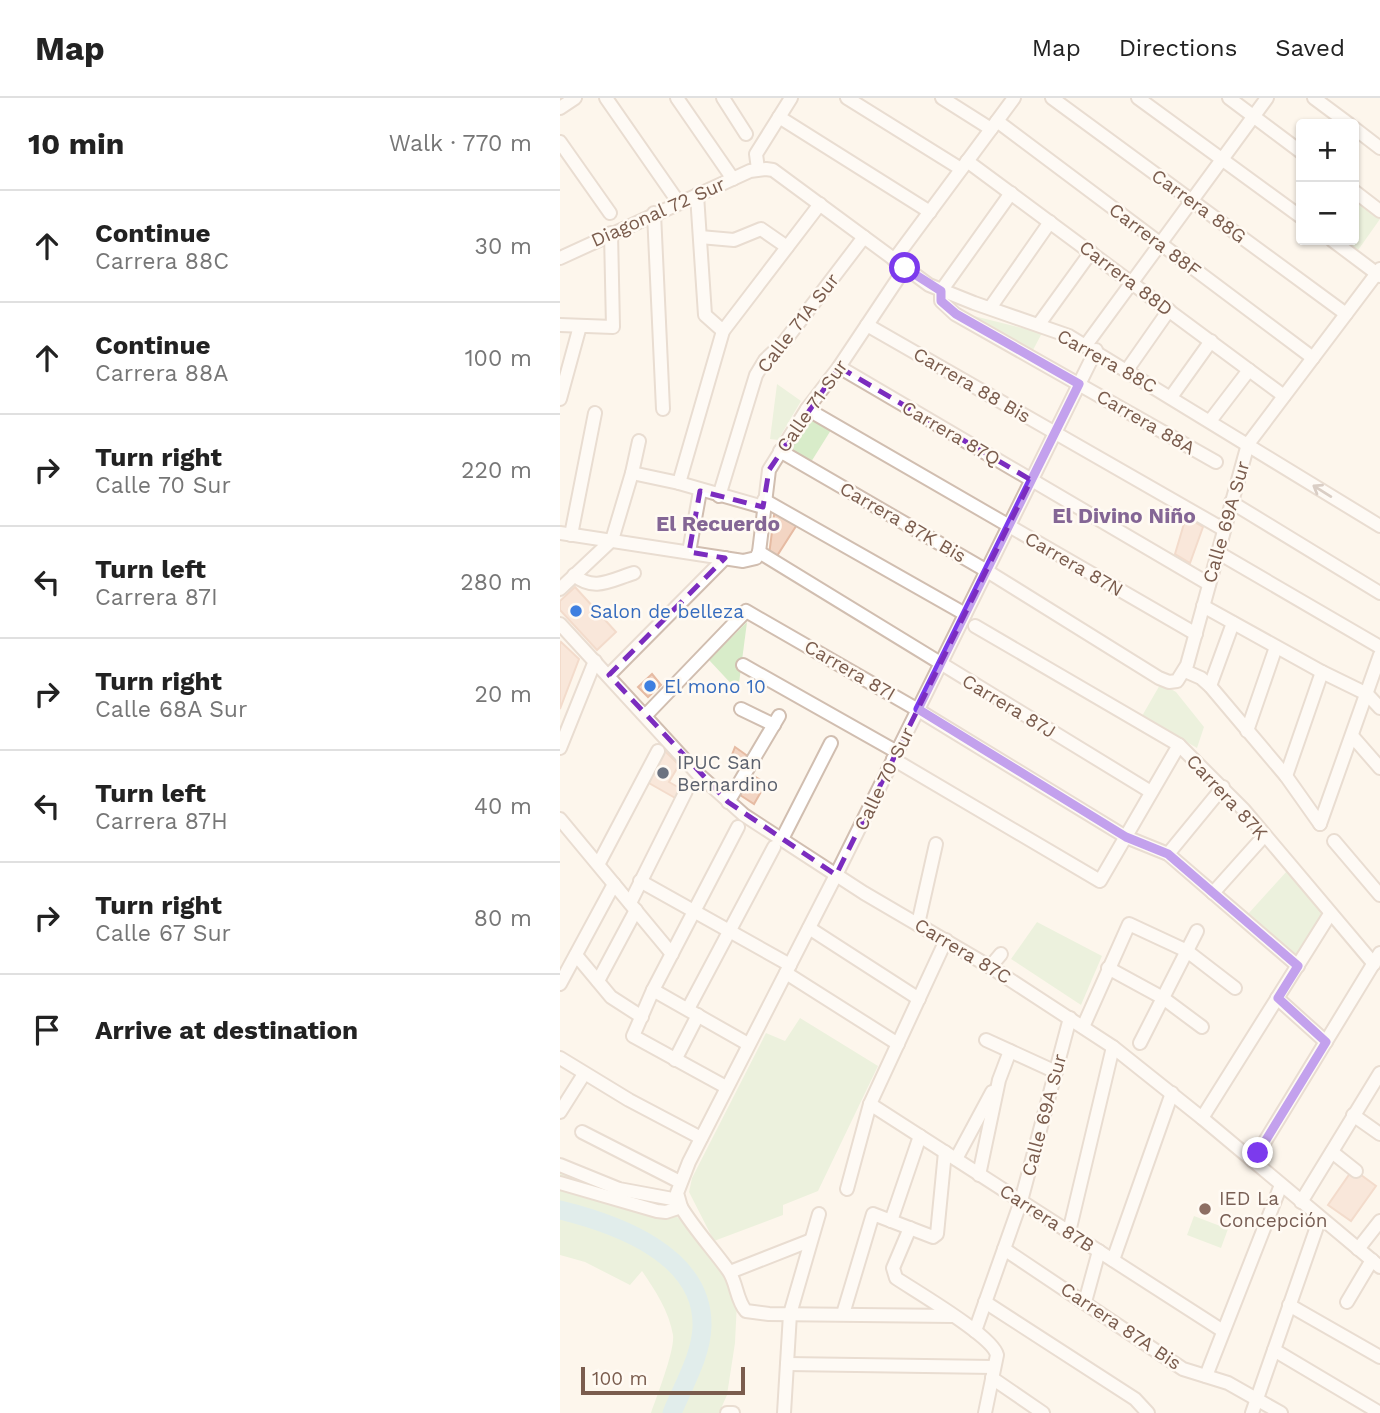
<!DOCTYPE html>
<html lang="en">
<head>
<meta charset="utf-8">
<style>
  :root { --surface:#fff; --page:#f6f6f6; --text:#222; --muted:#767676; --line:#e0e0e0 }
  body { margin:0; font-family:"Work Sans",sans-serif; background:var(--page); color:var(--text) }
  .controls { position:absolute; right:21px; top:21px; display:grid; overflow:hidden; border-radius:7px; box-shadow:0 2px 5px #0004 }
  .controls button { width:63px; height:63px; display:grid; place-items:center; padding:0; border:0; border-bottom:2px solid var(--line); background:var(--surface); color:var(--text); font:35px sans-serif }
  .scale { position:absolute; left:21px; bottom:18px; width:164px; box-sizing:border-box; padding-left:7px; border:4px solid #7a5c4d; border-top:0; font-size:19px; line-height:24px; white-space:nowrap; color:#7a5c4d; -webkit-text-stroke:5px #fffaf3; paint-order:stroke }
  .stop { position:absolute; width:21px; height:21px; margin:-16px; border:5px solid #7c3aed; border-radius:50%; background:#fff }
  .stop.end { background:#7c3aed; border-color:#fff; box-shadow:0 2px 7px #0008 }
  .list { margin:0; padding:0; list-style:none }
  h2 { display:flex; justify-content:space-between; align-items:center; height:91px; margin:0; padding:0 28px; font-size:30px }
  h2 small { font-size:23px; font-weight:400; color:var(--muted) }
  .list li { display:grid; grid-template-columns:46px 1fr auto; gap:21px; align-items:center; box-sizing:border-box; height:112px; padding:0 28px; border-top:2px solid var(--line) }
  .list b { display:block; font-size:26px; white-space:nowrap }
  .list p { margin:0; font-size:23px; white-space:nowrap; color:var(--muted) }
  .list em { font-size:23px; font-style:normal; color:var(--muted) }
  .icon { flex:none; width:38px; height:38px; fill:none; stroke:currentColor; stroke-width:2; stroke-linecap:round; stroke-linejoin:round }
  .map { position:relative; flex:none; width:820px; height:1315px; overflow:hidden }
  header { display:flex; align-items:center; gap:42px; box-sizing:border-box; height:98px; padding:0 35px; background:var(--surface); border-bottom:2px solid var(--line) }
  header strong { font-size:33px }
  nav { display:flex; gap:38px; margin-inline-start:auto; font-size:24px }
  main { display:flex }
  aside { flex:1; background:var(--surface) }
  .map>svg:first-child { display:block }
</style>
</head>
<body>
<header>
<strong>Map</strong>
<nav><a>Map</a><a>Directions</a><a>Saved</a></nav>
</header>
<main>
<aside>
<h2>10 min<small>Walk · 770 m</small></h2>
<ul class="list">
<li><svg class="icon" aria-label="ahead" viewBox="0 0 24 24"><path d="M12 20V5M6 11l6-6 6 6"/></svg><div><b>Continue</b><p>Carrera 88C</p></div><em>30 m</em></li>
<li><svg class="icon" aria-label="ahead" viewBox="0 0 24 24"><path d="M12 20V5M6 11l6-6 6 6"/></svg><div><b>Continue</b><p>Carrera 88A</p></div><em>100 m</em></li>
<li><svg class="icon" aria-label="right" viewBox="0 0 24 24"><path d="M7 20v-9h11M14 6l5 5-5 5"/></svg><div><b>Turn right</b><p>Calle 70 Sur</p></div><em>220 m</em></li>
<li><svg class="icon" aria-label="left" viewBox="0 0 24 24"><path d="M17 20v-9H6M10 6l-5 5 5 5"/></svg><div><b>Turn left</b><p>Carrera 87I</p></div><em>280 m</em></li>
<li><svg class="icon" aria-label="right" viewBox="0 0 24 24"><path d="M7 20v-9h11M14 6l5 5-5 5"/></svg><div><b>Turn right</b><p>Calle 68A Sur</p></div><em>20 m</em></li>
<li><svg class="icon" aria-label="left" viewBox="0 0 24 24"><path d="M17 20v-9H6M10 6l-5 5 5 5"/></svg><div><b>Turn left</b><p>Carrera 87H</p></div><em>40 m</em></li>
<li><svg class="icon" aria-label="right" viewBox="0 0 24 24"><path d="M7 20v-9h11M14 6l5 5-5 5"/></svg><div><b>Turn right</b><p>Calle 67 Sur</p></div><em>80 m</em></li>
<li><svg class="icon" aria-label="arrive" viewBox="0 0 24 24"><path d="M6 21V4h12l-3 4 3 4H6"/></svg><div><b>Arrive at destination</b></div></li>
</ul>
</aside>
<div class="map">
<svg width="820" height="1315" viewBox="0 0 820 1315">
  <rect width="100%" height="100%" fill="#fdf6ec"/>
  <g fill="#d8ecc9">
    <polygon points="797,104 820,121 796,155 778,142 794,142 794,108"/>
    <polygon points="402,215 482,235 472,254"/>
    <polygon points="217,286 241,303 218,342 210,341"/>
    <polygon points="247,318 271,332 251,364 227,351"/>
    <polygon points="187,524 178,593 149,562"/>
    <polygon points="601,585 616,594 644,629 637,650 582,618"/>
    <polygon points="727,773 763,814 736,857 688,816"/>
    <polygon points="477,824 542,858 521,907 451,861"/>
    <polygon points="240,920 318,968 258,1093 223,1107 223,1117 154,1143 129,1094 132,1080 206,935 225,943"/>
    <path d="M0,1071l105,38 23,19 37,47 12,29 -2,41 -8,52 -8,18h-68c6,-17 24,-63 22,-78 -4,-24 -18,-45 -31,-64l-12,14 -45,-23 -25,-7z"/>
    <polygon points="634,1118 668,1131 661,1150 627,1137"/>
  </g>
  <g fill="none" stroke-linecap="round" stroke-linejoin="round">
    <path stroke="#bfe3e8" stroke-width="19" d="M0,1112c57,14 144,45 142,117 -1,29 -19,59 -30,86"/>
  </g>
  <g fill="#f3d5c3" stroke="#e6bba3" stroke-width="2">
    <polygon points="215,410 238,425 215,461 209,457"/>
    <polygon points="626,419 643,429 630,465 615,456"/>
    <polygon points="15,489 56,534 37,552 0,512 0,503"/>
    <polygon points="1,544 19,561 0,611 0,546"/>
    <polygon points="92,576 101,587 88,599 78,589"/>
    <polygon points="175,649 189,659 181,674 168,667"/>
    <polygon points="105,653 119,667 109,684 123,692 117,701 87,684"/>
    <polygon points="192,677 206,685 194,706 180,697"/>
    <polygon points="793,1071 816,1088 791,1123 768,1107"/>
  </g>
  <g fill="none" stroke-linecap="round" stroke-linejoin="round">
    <defs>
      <g id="minor">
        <polyline points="46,0 119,105"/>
        <polyline points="117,0 173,81"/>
        <polyline points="163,0 186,36"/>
        <polyline points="287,0 401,71"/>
        <polyline points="382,0 431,31"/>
        <polyline points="492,0 786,216"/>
        <polyline points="578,0 741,119"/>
        <polyline points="669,0 741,54"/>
        <polyline points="754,0 789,26"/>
        <polyline points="0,10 15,0"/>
        <polyline points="219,19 370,114"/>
        <polyline points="437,23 753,260"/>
        <polyline points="794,30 820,50"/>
        <polyline points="0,44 50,115"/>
        <polyline points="407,63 724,298"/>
        <polyline points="198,71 196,56 231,0"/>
        <polyline points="794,93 820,113"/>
        <polyline points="451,95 381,193 381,203 395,216 656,364"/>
        <polyline points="137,97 145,217 163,233"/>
        <polyline points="94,115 103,311"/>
        <polyline points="140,139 174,142 201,131 227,149"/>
        <polyline points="772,142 820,178"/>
        <polyline points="0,160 190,73 206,71 213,72 369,187 414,205 509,238 820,428"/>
        <polyline points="334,162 454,0"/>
        <polyline points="430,210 490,124"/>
        <polyline points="479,226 531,154"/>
        <polyline points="0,227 53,229 51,135"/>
        <polyline points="307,227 663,431"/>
        <polyline points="526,247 707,0"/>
        <polyline points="279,269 649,486"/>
        <polyline points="567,272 609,212"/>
        <polyline points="611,299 651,243"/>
        <polyline points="0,301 20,228"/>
        <polyline points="247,311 636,536"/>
        <polyline points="650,323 689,272"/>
        <polyline points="220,353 427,473 599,580 609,584 617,583 627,567 688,346 820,171"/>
        <polyline points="72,375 119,385 203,409"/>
        <polyline points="119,385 163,233 260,106"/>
        <polyline points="159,398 196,277 205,262 224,244 304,139"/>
        <polyline points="204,402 405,516"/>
        <polyline points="671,404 820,495"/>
        <polyline points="0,435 183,463 196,460 199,454 209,372 247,311 279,269 345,170"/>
        <polyline points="11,437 35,315"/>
        <polyline points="129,454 140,393"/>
        <polyline points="199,454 591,694"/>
        <polyline points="657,454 820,549"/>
        <path d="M14,477c20,17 37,5 60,-2"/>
        <polyline points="0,491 52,442 72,375 79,343"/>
        <polyline points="643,508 762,574 807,596 820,610"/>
        <polyline points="0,526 137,675 184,717 304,795 432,870 553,949 642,1020 820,1169"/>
        <polyline points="415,528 619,647 684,712 814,866"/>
        <polyline points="183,567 337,654"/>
        <polyline points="625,573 641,580 650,588 726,678 760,726"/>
        <polyline points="49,577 165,460"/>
        <polyline points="650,588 673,525"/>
        <polyline points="181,611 214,627"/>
        <polyline points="86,617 186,513 358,612 566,739 608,756 738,868"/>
        <polyline points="687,633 716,549"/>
        <polyline points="793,639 820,670"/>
        <polyline points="0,650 35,563"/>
        <polyline points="333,661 540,783 619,647"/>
        <polyline points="726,678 762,574"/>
        <polyline points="168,704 219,618"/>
        <polyline points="0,721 112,856"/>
        <polyline points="760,726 820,557"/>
        <polyline points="222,741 271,645"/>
        <polyline points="774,743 820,797"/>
        <polyline points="608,756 663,689"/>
        <polyline points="39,765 98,653"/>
        <polyline points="80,783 230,867"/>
        <polyline points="653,795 704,738"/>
        <polyline points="70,805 126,693"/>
        <polyline points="358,826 376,746"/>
        <polyline points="249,830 359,901"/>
        <polyline points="16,857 51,899 82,919"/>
        <polyline points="430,869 441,856"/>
        <polyline points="548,870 603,900 642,929"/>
        <polyline points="226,875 338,946"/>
        <polyline points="38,883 76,812"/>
        <polyline points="0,886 54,786"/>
        <polyline points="93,892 188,946"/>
        <polyline points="717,900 766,944"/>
        <polyline points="128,911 214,749"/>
        <polyline points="523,929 569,826 627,853 675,890"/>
        <polyline points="426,942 496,974"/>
        <polyline points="580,945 637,833"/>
        <polyline points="0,960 69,1002 141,1040"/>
        <polyline points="115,962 138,917"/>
        <polyline points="166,989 73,938 93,892 178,729"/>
        <polyline points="310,1006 663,1233"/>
        <polyline points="0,1014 24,976"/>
        <polyline points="793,1017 820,1036"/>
        <polyline points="642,1020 770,816"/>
        <polyline points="22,1034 120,1084"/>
        <polyline points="772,1054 796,1073"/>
        <polyline points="396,1061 432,994"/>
        <polyline points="693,1063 820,855"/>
        <polyline points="0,1067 59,1091 118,1102"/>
        <polyline points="419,1077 439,982 450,953"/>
        <path d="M0,1085l97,28 9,1 15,-5c14,23 32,42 47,63 9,12 8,30 18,41l23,3 184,2"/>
        <polyline points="287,1091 310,1006 386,842"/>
        <polyline points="741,1104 820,975"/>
        <polyline points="121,1109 117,1095 129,1064 276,777 536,252"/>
        <polyline points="331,1123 360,1038"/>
        <path d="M350,1130l-17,40 3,10c19,13 97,58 101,77l-12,58"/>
        <polyline points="509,1134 553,949"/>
        <polyline points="444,1151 623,1271 668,1285 721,1315"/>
        <polyline points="798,1151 820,1123"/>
        <polyline points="553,1162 612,995"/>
        <polyline points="170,1174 249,1143"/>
        <polyline points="425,1204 575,1301 588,1315"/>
        <polyline points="525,1204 539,1153"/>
        <polyline points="787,1204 812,1162"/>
        <polyline points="729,1207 820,1259"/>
        <polyline points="283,1216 313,1116 373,1139 377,1136 385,1054"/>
        <polyline points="415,1233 461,1103 510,920"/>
        <polyline points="714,1252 820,1315"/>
        <polyline points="227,1266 434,1269"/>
        <polyline points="646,1278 721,1087"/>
        <polyline points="432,1280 483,1315"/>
        <polyline points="167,1315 173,1315"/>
        <polyline points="224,1315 230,1216 259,1116"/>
        <polyline points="692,1315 760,1120"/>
      </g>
    </defs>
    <use href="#minor" stroke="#d1beb0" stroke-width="16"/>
    <use href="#minor" stroke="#fff" stroke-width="12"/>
  </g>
  <defs><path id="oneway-shaft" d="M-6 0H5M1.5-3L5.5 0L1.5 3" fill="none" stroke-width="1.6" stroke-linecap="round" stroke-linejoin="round" transform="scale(1.75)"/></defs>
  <use stroke="#af9d94" href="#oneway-shaft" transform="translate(762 393) rotate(-148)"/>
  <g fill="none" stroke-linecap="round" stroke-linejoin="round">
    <polyline stroke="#7c3aed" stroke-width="9" points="345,170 381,193 381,203 396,216 519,286 358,611 566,739 608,756 738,868 718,900 766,944 698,1055"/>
  </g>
  <path d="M0 0H820V1315H0ZM279,269l192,113 -195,395 -108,-73 -119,-127 116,-117 -36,-6 11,-61 63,16 6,-37z" fill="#fdf6ec" fill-opacity=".55" fill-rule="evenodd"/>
  <path fill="none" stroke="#7b2cbf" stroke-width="5" stroke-dasharray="14 9" stroke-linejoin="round" d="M279,269l192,113 -195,395 -108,-73 -119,-127 116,-117 -36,-6 11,-61 63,16 6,-37z"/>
  <g fill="#3f7fe0" stroke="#fffaf3" stroke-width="2.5">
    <circle cx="16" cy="513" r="7"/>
    <circle cx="90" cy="588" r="7"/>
  </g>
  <circle fill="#6b7280" stroke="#fffaf3" stroke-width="2.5" cx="103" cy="675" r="7"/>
  <circle fill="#8d6e63" stroke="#fffaf3" stroke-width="2.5" cx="645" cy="1111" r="7"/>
  <g text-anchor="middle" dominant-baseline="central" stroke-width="5" stroke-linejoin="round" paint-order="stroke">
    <g font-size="19" fill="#7a5c4d" stroke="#fffaf3">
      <text transform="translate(639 108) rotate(36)">Carrera 88G</text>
      <text transform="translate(98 114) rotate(-24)">Diagonal 72 Sur</text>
      <text transform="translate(595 142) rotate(37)">Carrera 88F</text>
      <text transform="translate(566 180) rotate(37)">Carrera 88D</text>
      <text transform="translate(238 225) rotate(-52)">Calle 71A Sur</text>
      <text transform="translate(547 263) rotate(29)">Carrera 88C</text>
      <text transform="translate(412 287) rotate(30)">Carrera 88 Bis</text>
      <text transform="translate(252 308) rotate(-55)">Calle 71 Sur</text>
      <text transform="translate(586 324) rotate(30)">Carrera 88A</text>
      <text transform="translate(391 335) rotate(30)">Carrera 87Q</text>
      <text transform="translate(343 424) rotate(30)">Carrera 87K Bis</text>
      <text transform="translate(666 424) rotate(-74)">Calle 69A Sur</text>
      <text transform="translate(514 466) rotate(30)">Carrera 87N</text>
      <text transform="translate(290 572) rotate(30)">Carrera 87I</text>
      <text transform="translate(449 608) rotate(31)">Carrera 87J</text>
      <text transform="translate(324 681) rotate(-64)">Calle 70 Sur</text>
      <text transform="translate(667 699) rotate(47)">Carrera 87K</text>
      <text transform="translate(403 853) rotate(31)">Carrera 87C</text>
      <text transform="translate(484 1017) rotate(-75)">Calle 69A Sur</text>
      <text transform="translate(487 1120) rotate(33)">Carrera 87B</text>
      <text transform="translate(561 1228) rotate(34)">Carrera 87A Bis</text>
    </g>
    <g font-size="19" fill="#366cbe" stroke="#fffaf3" text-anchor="start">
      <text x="30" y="513">Salon de belleza</text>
      <text x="104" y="588">El mono 10</text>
    </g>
    <g font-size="19" fill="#5b616d" stroke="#fffaf3" text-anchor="start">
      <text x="117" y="664">IPUC San<tspan x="117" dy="22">Bernardino</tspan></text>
    </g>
    <g font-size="19" fill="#785e54" stroke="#fffaf3" text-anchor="start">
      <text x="659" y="1100">IED La<tspan x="659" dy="22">Concepción</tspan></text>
    </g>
    <g font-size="21" font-weight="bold" fill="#846695" stroke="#fffaf3">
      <text x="564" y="417">El Divino Niño</text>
      <text x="158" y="425">El Recuerdo</text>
    </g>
  </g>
</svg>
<div class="controls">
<button>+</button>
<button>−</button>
</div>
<div class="scale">100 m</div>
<div class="stop" style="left:345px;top:170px"></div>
<div class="stop end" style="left:698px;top:1055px"></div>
</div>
</main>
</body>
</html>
